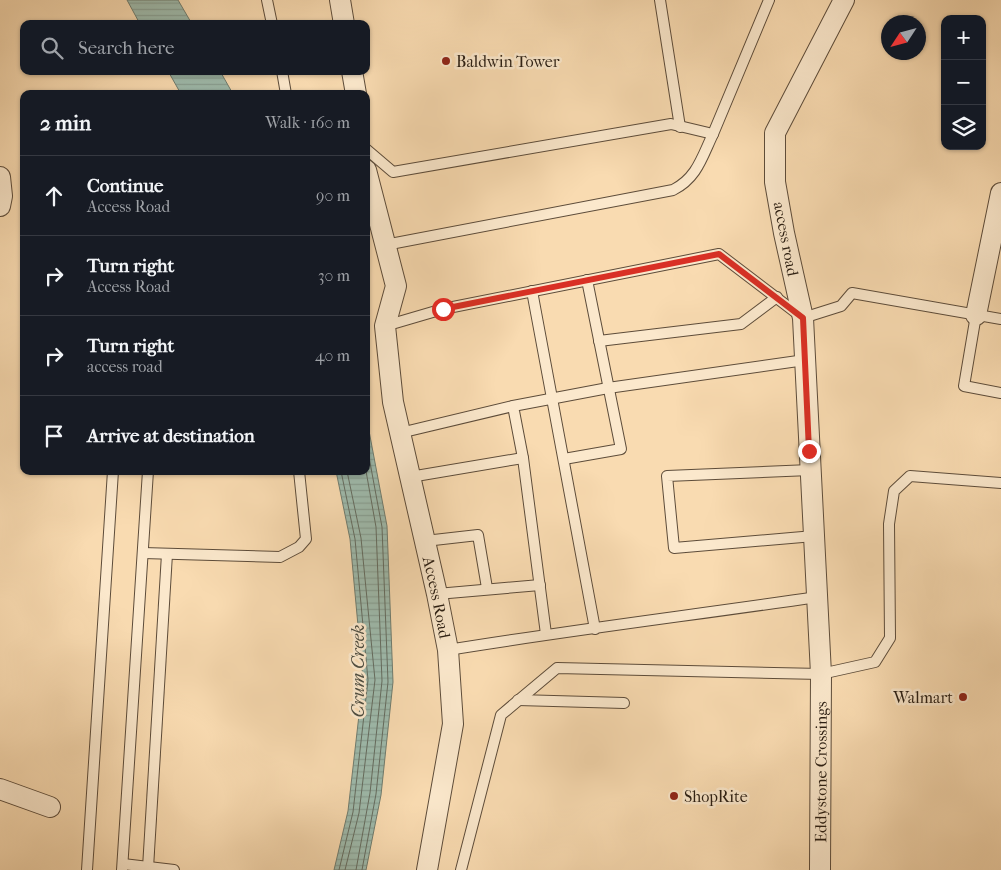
<!DOCTYPE html>
<html lang="en">
<head>
<meta charset="utf-8">
<style>
  :root { --surface:#171b24; --page:#20242c; --text:#f1f3f6; --muted:#9ea1a6; --line:#363941 }
  body { margin:0; font-family:"IM FELL French Canon",serif; background:var(--page); color:var(--text) }
  .controls { position:absolute; right:15px; top:15px; display:grid; overflow:hidden; border-radius:10px; box-shadow:0 1px 4px #0004 }
  .controls button { width:45px; height:45px; display:grid; place-items:center; padding:0; border:0; border-bottom:1px solid var(--line); background:var(--surface); color:var(--text); font:25px sans-serif }
  .compass { position:absolute; left:881px; top:15px; width:45px; height:45px; border-radius:50%; background:var(--surface); box-shadow:0 1px 4px #0004; rotate:234deg }
  .stop { position:absolute; width:15px; height:15px; margin:-11px; border:4px solid #d93025; border-radius:50%; background:#fff }
  .stop.end { background:#d93025; border-color:#fff; box-shadow:0 1px 5px #0008 }
  .list { margin:0; padding:0; list-style:none }
  h2 { display:flex; justify-content:space-between; align-items:center; height:65px; margin:0; padding:0 20px; font-size:21px }
  h2 small { font-size:16px; font-weight:400; color:var(--muted) }
  .list li { display:grid; grid-template-columns:32px 1fr auto; gap:15px; align-items:center; box-sizing:border-box; height:80px; padding:0 20px; border-top:1px solid var(--line) }
  .list b { display:block; font-size:19px; white-space:nowrap }
  .list p { margin:0; font-size:16px; white-space:nowrap; color:var(--muted) }
  .list em { font-size:16px; font-style:normal; color:var(--muted) }
  .icon { flex:none; width:28px; height:28px; fill:none; stroke:currentColor; stroke-width:2; stroke-linecap:round; stroke-linejoin:round }
  .map { position:relative; flex:none; width:1001px; height:870px; overflow:hidden }
  .search { position:absolute; background:var(--surface); box-shadow:0 1px 4px #0004; left:20px; top:20px; width:350px; height:55px; display:flex; align-items:center; gap:12px; box-sizing:border-box; padding:0 18px; border-radius:10px; color:var(--muted); font-size:19px }
  .panel { position:absolute; background:var(--surface); box-shadow:0 1px 4px #0004; left:20px; top:90px; width:350px; height:385px; border-radius:10px }
  .map>svg:first-child { display:block }
</style>
</head>
<body>
<div class="map">
<svg width="1001" height="870" viewBox="0 0 1001 870">
  <defs>
    <pattern id="water-rules" width="6" height="5" patternUnits="userSpaceOnUse" patternTransform="scale(1.25)"><rect width="6" height="5" fill="#9ebbad"/><path d="M0 2.5h6" fill="none" stroke="#88a094"/></pattern>
  </defs>
  <rect width="100%" height="100%" fill="#f9dbb1"/>
  <filter id="stains"><feTurbulence type="fractalNoise" baseFrequency=".004" numOctaves="4"/><feColorMatrix values="0 0 0 0 .2 0 0 0 0 .09 0 0 0 0 .02 0 0 0 .5 -.17"/></filter>
  <radialGradient id="worn" r=".72"><stop offset=".6" stop-color="#630" stop-opacity="0"/><stop offset="1" stop-color="#630" stop-opacity=".3"/></radialGradient>
  <g fill="url(#water-rules)" stroke="#6f7c6f">
    <polygon points="127,0 178,0 192,24 140,24"/>
    <polygon points="168,71 220,71 233,94 181,94"/>
    <polygon points="366,415 387,526 393,682 381,795 366,870 334,870 348,811 363,680 350,539 336,471 366,471"/>
  </g>
  <g fill="none" stroke-linecap="round" stroke-linejoin="round">
    <g stroke="#646c60" stroke-width="1">
      <polyline points="339,870 353,812 368,680 355,539 341,471"/>
      <polyline points="345,870 359,813 375,680 361,538 347,471"/>
      <polyline points="356,870 370,793 382,681 376,527 366,471"/>
      <polyline points="362,870 376,794 388,682 382,527 366,441"/>
    </g>
    <defs>
      <g id="service">
        <polyline points="267,0 272,24"/>
        <polyline points="660,0 680,127"/>
        <polyline points="282,71 286,94"/>
        <polyline points="366,149 393,172 671,124 713,134 769,0"/>
        <path d="M385,245l288,-55c24,-12 29,-33 40,-56"/>
        <polyline points="532,291 595,629"/>
        <polyline points="976,315 964,386 1001,393"/>
        <polyline points="385,326 443,309 719,254 803,318 841,306 852,293 1001,319"/>
        <polyline points="599,341 741,324 777,297"/>
        <polyline points="400,433 513,406"/>
        <polyline points="564,459 621,449 587,280"/>
        <polyline points="810,470 667,476 674,548 814,536"/>
        <polyline points="410,477 523,458"/>
        <polyline points="425,541 478,535 487,588"/>
        <polyline points="143,553 280,557 299,547 306,539 299,471"/>
        <polyline points="437,594 540,585"/>
        <polyline points="546,634 523,458 513,406 608,388 805,360"/>
        <path d="M448,650c123,-20 246,-35 369,-53"/>
        <polyline points="518,700 624,703"/>
        <polyline points="123,864 174,870"/>
        <polyline points="148,868 167,554"/>
        <polyline points="87,870 113,471"/>
        <polyline points="122,870 148,471"/>
        <polyline points="461,870 501,715 557,668 821,674 875,662 890,638 889,524 894,491 910,476 1001,483"/>
      </g>
      <g id="minor">
        <polyline points="340,0 344,24"/>
        <polyline points="352,71 356,94"/>
        <path id="s1" d="M366,170l30,116 -11,40 8,76 44,192 11,56 5,74 -26,146"/>
        <polyline points="0,177 2,196 0,206"/>
        <polyline points="976,315 1001,193"/>
        <polyline points="0,789 50,807"/>
        <path id="s2" d="M820,870l1,-196 -18,-356 -19,-85 -9,-51v-49l69,-133"/>
      </g>
    </defs>
    <use href="#service" stroke="#5d4c3a" stroke-width="12"/>
    <use href="#minor" stroke="#5d4c3a" stroke-width="22"/>
    <use href="#service" stroke="#fbe8cc" stroke-width="10"/>
    <use href="#minor" stroke="#fbe8cc" stroke-width="20"/>
  </g>
  <g fill="none" stroke-linecap="round" stroke-linejoin="round">
    <polyline stroke="#d93025" stroke-width="6" points="443,309 719,254 803,318 809,451"/>
  </g>
  <g fill="#8f2418" stroke="#fbe8cc" stroke-width="2">
    <circle cx="446" cy="61" r="5"/>
    <circle cx="963" cy="697" r="5"/>
    <circle cx="674" cy="796" r="5"/>
  </g>
  <g text-anchor="middle" dominant-baseline="central" stroke-width="5" stroke-linejoin="round" paint-order="stroke">
    <g font-size="16" fill="#291d12" stroke="#fbe8cc" text-anchor="start">
      <text x="456" y="61">Baldwin Tower</text>
      <text x="953" y="697" text-anchor="end">Walmart</text>
      <text x="684" y="796">ShopRite</text>
    </g>
    <g font-size="16" fill="#291d12" stroke="#fbe8cc">
      <text transform="translate(786 239) rotate(79)">access road</text>
      <text stroke="none"><textPath href="#s1" startOffset="438">Access Road</textPath></text>
      <text stroke="none"><textPath href="#s2" startOffset="98">Eddystone Crossings</textPath></text>
    </g>
    <g font-size="18" font-style="italic" fill="#4c4c40" stroke="#fbe8cc">
      <text transform="translate(358 671) rotate(-90)">Crum Creek</text>
    </g>
  </g>
  <rect width="100%" height="100%" filter="url(#stains)"/>
  <rect width="100%" height="100%" fill="url(#worn)"/>
</svg>
<div class="controls">
<button>+</button>
<button>−</button>
<button><svg class="icon" aria-label="layers" viewBox="0 0 24 24"><path d="M12 4l9 5-9 5-9-5zM3 14l9 5 9-5"/></svg></button>
</div>
<svg class="compass" viewBox="-18 -18 36 36"><path d="M0-13l5 13h-10z" fill="#e53935"/><path d="M0 13l5-13h-10z" fill="#9ea1a6"/></svg>
<div class="stop" style="left:443px;top:309px"></div>
<div class="stop end" style="left:809px;top:451px"></div>
<div class="search"><svg class="icon" aria-label="search" viewBox="0 0 24 24"><circle cx="10" cy="10" r="6"/><path d="M15 15l6 6"/></svg>Search here</div>
<section class="panel">
<h2>2 min<small>Walk · 160 m</small></h2>
<ul class="list">
<li><svg class="icon" aria-label="ahead" viewBox="0 0 24 24"><path d="M12 20V5M6 11l6-6 6 6"/></svg><div><b>Continue</b><p>Access Road</p></div><em>90 m</em></li>
<li><svg class="icon" aria-label="right" viewBox="0 0 24 24"><path d="M7 20v-9h11M14 6l5 5-5 5"/></svg><div><b>Turn right</b><p>Access Road</p></div><em>30 m</em></li>
<li><svg class="icon" aria-label="right" viewBox="0 0 24 24"><path d="M7 20v-9h11M14 6l5 5-5 5"/></svg><div><b>Turn right</b><p>access road</p></div><em>40 m</em></li>
<li><svg class="icon" aria-label="arrive" viewBox="0 0 24 24"><path d="M6 21V4h12l-3 4 3 4H6"/></svg><div><b>Arrive at destination</b></div></li>
</ul>
</section>
</div>
</body>
</html>
